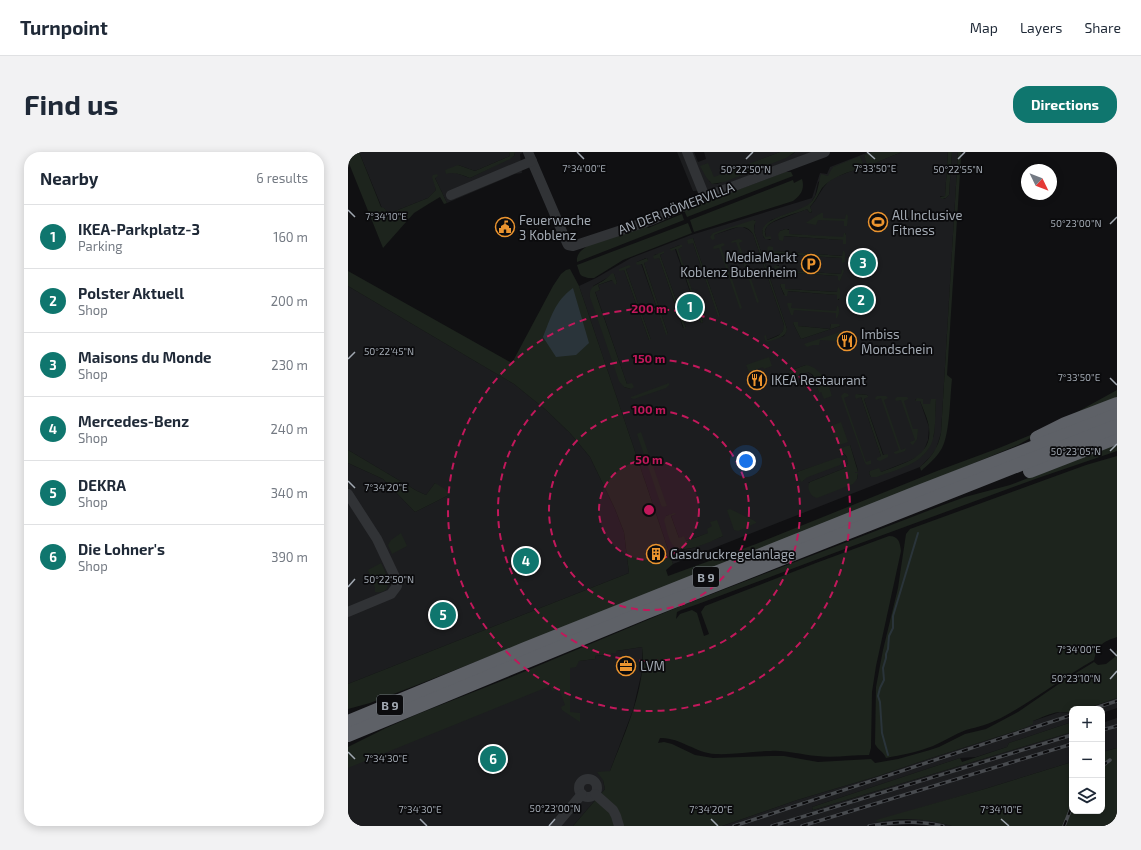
<!DOCTYPE html>
<html lang="en">
<head>
<meta charset="utf-8">
<style>
  :root { --surface:#fff; --page:#f2f2f3; --text:#1f2937; --muted:#747a83; --line:#e0e1e3; --accent:#0f766e }
  body { margin:0; font-family:"Exo 2",sans-serif; background:var(--page); color:var(--text) }
  .controls { position:absolute; right:12px; bottom:12px; display:grid; overflow:hidden; border-radius:8px; box-shadow:0 2px 10px #0003 }
  .controls button { width:36px; height:36px; display:grid; place-items:center; padding:0; border:0; border-bottom:1px solid var(--line); background:var(--surface); color:var(--text); font:20px sans-serif }
  .compass { position:absolute; left:673px; top:12px; width:36px; height:36px; border-radius:50%; background:var(--surface); box-shadow:0 2px 10px #0003; rotate:133deg }
  .you { position:absolute; left:398px; top:309px; width:14px; height:14px; margin:-10px; border:3px solid #fff; border-radius:50%; background:#1a73e8; box-shadow:0 0 0 6px #1a73e833 }
  .badge { display:grid; place-items:center; width:26px; height:26px; border-radius:50%; background:var(--accent); color:#fff; font-size:13px; font-weight:700 }
  .pin { position:absolute; translate:-50% -50%; border:2px solid #fff; box-shadow:0 1px 4px #0006 }
  .list { margin:0; padding:0; list-style:none }
  h2 { display:flex; justify-content:space-between; align-items:center; height:52px; margin:0; padding:0 16px; font-size:17px }
  h2 small { font-size:13px; font-weight:400; color:var(--muted) }
  .list li { display:grid; grid-template-columns:26px 1fr auto; gap:12px; align-items:center; box-sizing:border-box; height:64px; padding:0 16px; border-top:1px solid var(--line) }
  .list b { display:block; font-size:15px; white-space:nowrap }
  .list p { margin:0; font-size:13px; white-space:nowrap; color:var(--muted) }
  .list em { font-size:13px; font-style:normal; color:var(--muted) }
  .icon { flex:none; width:22px; height:22px; fill:none; stroke:currentColor; stroke-width:2; stroke-linecap:round; stroke-linejoin:round }
  .map { position:relative; flex:none; width:769px; height:674px; overflow:hidden; border-radius:16px }
  header { display:flex; align-items:center; gap:24px; box-sizing:border-box; height:56px; padding:0 20px; background:var(--surface); border-bottom:1px solid var(--line) }
  header strong { font-size:19px }
  nav { display:flex; gap:22px; margin-inline-start:auto; font-size:14px }
  .intro { display:flex; align-items:center; justify-content:space-between; box-sizing:border-box; height:96px; padding:0 24px }
  h1 { margin:0; font-size:28px }
  .button { padding:10px 18px; border-radius:16px; background:var(--accent); color:#fff; font-size:14px; font-weight:700 }
  main { display:flex; gap:24px; padding:0 24px }
  aside { flex:1; background:var(--surface); border-radius:16px; box-shadow:0 2px 10px #0003 }
  .map>svg:first-child { display:block }
</style>
</head>
<body>
<header>
<strong>Turnpoint</strong>
<nav><a>Map</a><a>Layers</a><a>Share</a></nav>
</header>
<div class="intro"><h1>Find us</h1><a class="button">Directions</a></div>
<main>
<aside>
<h2>Nearby<small>6 results</small></h2>
<ul class="list">
<li><span class="badge">1</span><div><b>IKEA-Parkplatz-3</b><p>Parking</p></div><em>160 m</em></li>
<li><span class="badge">2</span><div><b>Polster Aktuell</b><p>Shop</p></div><em>200 m</em></li>
<li><span class="badge">3</span><div><b>Maisons du Monde</b><p>Shop</p></div><em>230 m</em></li>
<li><span class="badge">4</span><div><b>Mercedes-Benz</b><p>Shop</p></div><em>240 m</em></li>
<li><span class="badge">5</span><div><b>DEKRA</b><p>Shop</p></div><em>340 m</em></li>
<li><span class="badge">6</span><div><b>Die Lohner's</b><p>Shop</p></div><em>390 m</em></li>
</ul>
</aside>
<div class="map">
<svg width="769" height="674" viewBox="0 0 769 674">
  <rect width="100%" height="100%" fill="#101012"/>
  <g fill="#1c1d1f" fill-rule="evenodd">
    <polygon points="11,0 161,0 162,4 127,19 110,13 101,21 108,21 122,26 166,4 167,0 176,0 172,2 174,21 167,22 99,51 87,26 85,23 88,38 80,46 45,60 39,60 36,56 34,56"/>
    <polygon points="329,0 346,0 350,10 358,7 356,0 432,0 366,26 361,29 365,32 369,32 445,2 447,0 464,0 362,38 345,39"/>
    <path d="M521,0h3l-8,3 5,10 33,-13h46l-3,44h-5l1,2 3,1 2,-1 3,-3 3,-43h6l-17,281 -5,16 -5,7 -11,11 -247,97 -94,-278 17,-8 35,-20 60,-23 121,-37 8,-25 7,1 3,-7zM512,5l6,14 -4,-4 -29,11 -5,4 -5,6 -8,13 -5,6 2,5 -2,1 -3,-4 -34,13 -6,4 -2,5 1,6h5v2l-1,1 -6,-2 -2,-7 9,-11 32,-12 7,-4 5,-8 3,-14 11,-6 5,-9zM407,68l-1,11 33,98 -3,7 -18,5 1,-1 14,-6 3,-5v-4l-31,-91 -4,-4 -6,-3h-5l-24,8zM438,77h3v5l55,4v-5l2,1 -3,10 1,-4 -61,-4 -3,-5zM345,86l27,78h-2l-25,-73 -6,-2zM332,93l2,2 -5,1 26,74 -2,1 -26,-74h-5zM424,95v4l71,5 -1,7v-5l-67,-4 -1,4 -1,1 -2,-1zM316,101l-4,2 26,73h-3l-24,-71 -5,-2zM298,106l2,1 -4,4 24,71h-2l-25,-71 -4,-1zM427,113h4v5l62,4 1,-4 -1,8v2l-2,-4 -58,-4v5zM278,117l25,71h-2l-25,-70zM266,122l3,9 -1,1h-1l-2,-4 -15,5 2,5 -5,1 32,93 4,5 -7,-2 -31,-101zM433,132l4,1v4l53,3v-4l1,12 -2,-1 1,-4 -51,-4v4h-3l-4,-10zM450,170v4l32,3 1,-5 9,2 -39,13 -8,-16zM458,213l26,31 -11,-4h-2l-7,-17 -4,-3 -19,-1zM508,242l11,1 1,1 -4,3 20,57 4,-2 -10,6h-1l4,-4 -20,-59zM568,247h7v5h7l4,-5h2l-2,36 -6,14 -6,7 -51,21 -2,-4 1,-2 11,1 28,-11 8,-4 7,-7 4,-10 1,-13 -9,-26h-5zM502,293l7,22 1,5h-3v1h3l-1,6 -49,4 2,-1 35,-14 3,-5v-4l-4,-5 -5,-3zM492,306l-35,20 -2,3 -6,-9zM327,362l-4,2 8,22 6,3 24,-8 3,-6 11,9 -30,12 -11,2 -4,-1 -12,-33z"/>
    <polygon points="0,134 166,232 198,258 222,281 242,305 267,357 276,380 281,421 0,532 0,311 35,327 67,360 99,344 87,331 78,343 69,339 0,298"/>
    <polygon points="294,495 294,519 285,558 262,619 255,628 257,637 225,674 0,674 0,600 231,509 247,507 248,503 263,504 263,501 268,499"/>
    <polygon points="769,546 769,556 754,561 754,557 737,557"/>
    <polygon points="712,560 719,561 724,560 724,570 661,591 659,595 628,605 612,606 464,655 465,658 724,580 724,610 640,636 529,669 571,667 585,669 604,674 582,674 566,672 538,674 374,674 449,648 530,624 583,606 674,577 685,569"/>
    <polygon points="769,566 769,596 754,600 754,571"/>
  </g>
  <g fill="#1d241d">
    <polygon points="0,0 11,0 33,55 36,56 39,59 45,60 80,46 88,38 84,25 85,23 89,22 90,24 87,26 99,51 96,52 92,45 82,51 66,61 35,96 0,9"/>
    <path d="M161,0h6l-1,4 -4,3 -40,19c-8,-3 -16,-7 -24,-4l-1,-4 13,-5 17,6 35,-15z"/>
    <polygon points="432,0 447,0 438,6 376,30 364,32 358,25 352,14 360,11 366,25"/>
    <polygon points="524,0 554,0 522,13 523,17 521,18 516,3"/>
    <polygon points="600,0 604,0 601,43 598,46 594,47 592,45 597,44"/>
    <path d="M610,0h3v6l-14,217 5,4c-2,17 -2,54 -10,69 -5,9 -13,16 -21,23l-1,-4c11,-9 18,-19 21,-34z"/>
    <path d="M512,4l6,15 -2,1 -2,-5c-14,6 -30,9 -40,21 -4,7 -7,13 -12,19l2,4 -2,2 -3,-4c-10,5 -35,9 -41,19 -2,3 -1,6 0,9l4,-1 1,1v2h-6c-15,-21 36,-26 45,-36 8,-7 8,-19 11,-29l7,2 2,-4 3,-5z"/>
    <polygon points="437,20 443,20 445,24 339,65 336,58"/>
    <path d="M454,27c3,10 -1,16 -9,22l-99,31 -4,-12 103,-40 1,3z"/>
    <polygon points="473,61 475,61 475,66 497,67 498,62 500,64 499,74 496,74 496,69 470,68 468,73 458,71 459,70"/>
    <path d="M334,62l2,6 -107,42c-1,-9 6,-13 12,-17l57,-19 2,2z"/>
    <path d="M405,68l3,1 -2,5v5l33,98c-1,9 -12,10 -20,13l-2,-2 -1,-4 2,-1 1,5c9,-3 17,-5 17,-15l-31,-91c-8,-14 -27,-3 -39,1l1,4 -3,1 -2,-3 3,-4z"/>
    <polygon points="340,71 344,81 275,108 246,126 240,126 234,124 232,122 229,113"/>
    <polygon points="438,77 441,78 441,82 495,85 496,81 497,81 498,83 498,92 495,92 495,88 436,84 435,89 431,88 430,82 432,79"/>
    <polygon points="345,86 372,164 370,165 345,91 340,92 339,88"/>
    <polygon points="391,87 395,89 391,91 411,150 409,151 388,90 383,91 384,89"/>
    <polygon points="375,91 377,93 373,95 394,156 392,157 371,96 366,97 365,96 366,94"/>
    <polygon points="332,93 334,93 334,95 330,97 355,170 353,171 328,97 323,99 322,97"/>
    <polygon points="421,94 425,95 425,99 494,104 495,99 496,99 497,101 497,110 494,111 494,106 427,102 426,107 422,105 419,96"/>
    <polygon points="316,99 316,101 312,103 338,176 336,177 311,106 306,107 305,104"/>
    <polygon points="299,106 300,109 296,111 320,182 318,183 294,112 289,113 288,111 289,110"/>
    <polygon points="281,113 283,115 278,117 303,188 301,188 276,118 271,119 271,117"/>
    <path d="M427,113l4,1v4l62,4 1,-5 2,2 -4,10 -2,-1v-4l-57,-4v5c-6,0 -6,-5 -7,-10z"/>
    <polygon points="222,117 231,134 325,412 318,418 320,424 408,392 589,319 651,296 685,282 722,264 769,238 769,247 700,276 670,293 536,348 69,533 22,551 0,557 0,532 281,421 276,380 267,357 242,305 222,281 198,258 166,232 0,134 0,119 164,211 205,134 213,122 218,118"/>
    <path d="M264,121l2,1 3,9 -2,2 -3,-5 -14,5 2,5 -5,2 32,92 5,-1 2,4 -3,2 -7,-2 -5,-6 -29,-84c-1,-10 4,-11 11,-15 4,-2 8,-6 11,-9z"/>
    <polygon points="433,132 437,132 437,137 489,140 490,135 491,136 492,138 492,146 489,148 489,143 440,139 439,144 437,144 432,133"/>
    <path d="M440,151h4l-1,5 45,3 1,-5h1c2,3 1,9 -1,12h-1v-5l-42,-3 -1,5h-2l-4,-11z"/>
    <polygon points="446,170 450,170 450,174 482,177 483,172 491,172 492,174 453,187 445,171"/>
    <polygon points="492,180 491,192 490,194 489,194 489,189 472,188 471,193 465,193 459,195 456,192"/>
    <polygon points="421,205 424,214 416,217 415,215 401,220 398,213"/>
    <path d="M458,213c14,2 23,19 26,31l-8,3 -3,-7 -2,1 -6,-18 -5,-3 -17,6 -2,-7z"/>
    <polygon points="321,231 321,233 318,236 286,247 283,246 283,245"/>
    <path d="M496,241c2,0 4,0 5,3l-5,2 22,64 5,-2v4l-4,1 -2,-2 -24,-67z"/>
    <polygon points="508,242 519,243 520,244 520,245 516,247 535,303 540,302 540,305 532,309 529,308 529,306 533,304 513,245 508,247 507,244"/>
    <polygon points="529,244 538,244 540,246 536,248 553,298 558,296 557,299 548,302 546,301 546,300 551,298 533,246 528,248 527,246"/>
    <polygon points="549,245 559,245 560,246 560,247 556,249 565,277 570,277 569,287 565,293 563,292 562,290 567,288 553,248 548,249 547,247"/>
    <path d="M569,246l6,1v5h7l1,-5h5c-1,13 0,27 -3,40 -7,25 -36,30 -56,38h-6l-2,-4 1,-2 9,-3 2,4c21,-8 52,-15 48,-44 -1,-9 -6,-19 -9,-27h-5z"/>
    <polygon points="493,270 500,290 491,293 489,286 487,286 482,274"/>
    <polygon points="293,280 319,354 315,355 313,353 289,282"/>
    <path d="M502,293l8,27h-3v1h3l-1,6 -4,5 -36,14c-7,-1 -11,-11 -7,-16l35,-14 3,-5c0,-6 -3,-10 -9,-12l-1,-2z"/>
    <path d="M769,293v6l-79,27 -188,69 -152,57 -17,6 -4,2 -1,7 4,-5 12,-4 5,3 7,23 5,-2 -8,-22 4,-6 111,-43 73,-27c10,0 11,7 12,15l-25,115 -4,26 -1,56 -2,7c-18,0 -35,3 -52,1 -16,-1 -31,-6 -46,-5 -19,0 -37,4 -56,3 -19,-1 -36,-17 -55,-16l-2,5 6,-1 8,2 23,11 18,3 58,-2h13l34,6 53,-3 4,4 23,-4 32,-9 9,-3 26,-13 21,-5 32,-17 48,-33 28,-17 4,3 8,-1 9,-7 1,-6 1,-1v48l-32,11h-13v3c-5,1 -9,0 -13,0 -9,1 -18,6 -26,9v3l-11,5 -91,29 -53,18 -81,24 -75,26h-149l32,-37 -2,-9 -6,-8 13,-1c14,-36 37,-85 32,-124l-26,4v2h-5l1,3 -16,-1 -1,4 -16,2 -3,6 -6,1v44l10,1v9l-18,-12 -1,-3 4,-2 -6,-16 -7,2 -2,-5 -202,82v-21l38,-19 32,-14 91,-36 167,-70 267,-103 22,-8 45,-12 98,-38z"/>
    <polygon points="0,298 69,339 78,343 87,331 97,337 100,341 99,344 67,360 35,327 0,311"/>
    <path d="M769,304v181c-14,5 -19,7 -23,23 -32,18 -61,41 -93,58 -12,6 -23,9 -35,12 -11,4 -22,11 -33,16 -15,6 -32,9 -47,12 -2,-6 -8,-8 -11,-14l1,-57 7,-37 15,-62 8,-54 4,-5 176,-64z"/>
    <path d="M489,306h3l2,2v2l-2,3 -32,12c-3,1 -4,4 -7,5l-4,-10z"/>
    <polygon points="382,357 405,368 408,370 408,371 390,379 386,378 379,358"/>
    <path d="M326,361l2,1 -5,2 8,22 5,-2 2,5 22,-8 -1,-4 5,-3 -2,-4 7,-2 6,16c-11,5 -42,21 -51,8 -4,-6 -6,-17 -8,-24l2,-4z"/>
    <polygon points="53,381 59,394 44,402 40,393 43,388"/>
    <path d="M33,411c5,9 15,32 -6,29v-4l-7,-18z"/>
    <polygon points="724,570 724,580 465,658 464,655 612,606 614,610 659,595 661,591"/>
    <path d="M769,596v78h-165c-28,-8 -46,-9 -75,-4l-1,-2 112,-32 84,-26v49h30v-59z"/>
  </g>
  <path fill="#2a343a" d="M225,136l16,55 -13,12 -20,2 -13,-20c8,-20 12,-36 30,-49z"/>
  <g fill="none" stroke-linecap="round" stroke-linejoin="round">
    <polyline stroke="#2a343a" stroke-width="2" points="540,603 534,581 532,550 530,544 532,536 536,528 535,516 538,506 538,502 540,497 541,484 545,476 545,464 570,381"/>
    <g stroke="#313336" stroke-width="10">
      <polyline points="180,0 219,91 220,93 225,94 304,68 357,45 477,0"/>
      <polyline points="339,0 357,45"/>
      <polyline points="103,43 184,9"/>
      <polyline points="0,342 29,387 47,425 49,434 43,442 0,460"/>
      <circle cx="240" cy="636" r="9"/>
      <polyline points="247,642 265,658 268,664 271,674"/>
      <polyline points="207,674 234,642"/>
    </g>
    <g stroke="#5e6167" stroke-width="14">
      <polyline points="689,286 717,272 769,252"/>
      <polyline points="682,319 767,286"/>
      <polyline points="0,570 177,497 345,430 568,341 769,263"/>
      <polyline points="0,583 298,460 769,274"/>
    </g>
    <defs>
      <g id="rail">
        <polyline points="744,557 769,549"/>
        <polyline points="754,578 769,574"/>
        <polyline points="754,614 762,608"/>
        <polyline points="386,674 724,563"/>
        <polyline points="424,674 724,583"/>
        <polyline points="454,674 724,592"/>
        <path d="M521,674c25,-4 49,-6 74,0"/>
        <polyline points="716,674 724,654"/>
      </g>
    </defs>
    <use href="#rail" stroke="#484b4f" stroke-width="3.5"/>
    <use href="#rail" stroke="#0b0b0d" stroke-width="2" stroke-dasharray="6" stroke-linecap="butt"/>
  </g>
  <path fill="none" stroke="#a2a9b2" stroke-width="1.5" d="M229,0l7,7M519,0l8,7M398,7l7,-7M610,7l7,-7M0,58l7,7M762,72l7,-7M0,207l7,-7M762,226l7,7M762,299l7,-7M0,329l7,7M0,435l7,-8M762,497l7,7M762,527l7,-8M0,600l7,7M72,667l7,7M363,667l7,7M653,667l8,7M201,674l6,-7"/>
  <circle cx="301" cy="358" r="50" fill="#c2185b" fill-opacity=".12"/>
  <g fill="none" stroke="#c2185b" stroke-width="2" stroke-dasharray="7 5">
    <circle cx="301" cy="358" r="50"/>
    <circle cx="301" cy="358" r="100"/>
    <circle cx="301" cy="358" r="151"/>
    <circle cx="301" cy="358" r="201"/>
  </g>
  <defs>
    <symbol id="stadium-ring" viewBox="-11 -11 22 22"><circle r="9.5" fill="#0b0b0d" stroke="#eb942f" stroke-width="1.5"/><path d="M0-5a6.5 5 0 1 0 0 10a6.5 5 0 1 0 0-10ZM-3.5-1.8h7v3.6h-7Z" fill="#eb942f"/></symbol>
    <symbol id="civic-ring" viewBox="-11 -11 22 22"><circle r="9.5" fill="#0b0b0d" stroke="#eb942f" stroke-width="1.5"/><path d="M-.6-6.5H3V-4.5H.6V-3L4-1V1h2V6H-6V1h2V-1L-.6-3ZM-1.2 2.5V6h2.4V2.5Z" fill="#eb942f"/></symbol>
    <symbol id="parking-ring" viewBox="-11 -11 22 22"><circle r="9.5" fill="#0b0b0d" stroke="#eb942f" stroke-width="1.5"/><path d="M-3.5-5.5H1a3.5 3.5 0 0 1 0 7H-1V5.5H-3.5ZM-1-3.4V-.6H.8a1.4 1.4 0 0 0 0-2.8Z" fill="#eb942f"/></symbol>
    <symbol id="restaurant-ring" viewBox="-11 -11 22 22"><circle r="9.5" fill="#0b0b0d" stroke="#eb942f" stroke-width="1.5"/><path d="M-5-6h1v4h1v-4h1v4h1v-4h1v5L-1.5 .5V6h-2V.5L-5-1ZM5-6V6H3V1.5H1.5Q1.5-4 5-6Z" fill="#eb942f"/></symbol>
    <symbol id="building-ring" viewBox="-11 -11 22 22"><circle r="9.5" fill="#0b0b0d" stroke="#eb942f" stroke-width="1.5"/><path d="M-4-6H4V6H1V3H-1V6H-4ZM-2.5-4.3h1.7v1.8h-1.7ZM.8-4.3h1.7v1.8H.8ZM-2.5-1h1.7V.8h-1.7ZM.8-1h1.7V.8H.8Z" fill="#eb942f"/></symbol>
    <symbol id="office-ring" viewBox="-11 -11 22 22"><circle r="9.5" fill="#0b0b0d" stroke="#eb942f" stroke-width="1.5"/><path d="M-6-3h4V-5.5h4V-3h4V5H-6ZM-1-4.5V-3h2v-1.5ZM-6 0V1H6V0Z" fill="#eb942f"/></symbol>
  </defs>
  <g fill-rule="evenodd">
    <use href="#stadium-ring" x="519" y="59" width="22" height="22"/>
    <use href="#civic-ring" x="146" y="64" width="22" height="22"/>
    <use href="#parking-ring" x="452" y="101" width="22" height="22"/>
    <use href="#restaurant-ring" x="488" y="178" width="22" height="22"/>
    <use href="#restaurant-ring" x="398" y="217" width="22" height="22"/>
    <use href="#building-ring" x="297" y="391" width="22" height="22"/>
    <use href="#office-ring" x="267" y="503" width="22" height="22"/>
  </g>
  <g text-anchor="middle" dominant-baseline="central" stroke-width="3.5" stroke-linejoin="round" paint-order="stroke">
    <g fill="#0b0b0d" stroke="#757a80" stroke-width="1">
      <rect x="345" y="415" width="26" height="20" rx="3"/>
      <rect x="29" y="543" width="26" height="20" rx="3"/>
    </g>
    <g font-size="12" font-weight="bold" fill="#a2a9b2">
      <text x="358" y="425">B 9</text>
      <text x="42" y="553">B 9</text>
    </g>
    <g font-size="13" fill="#a2a9b2" stroke="#0b0b0d">
      <text transform="translate(328 56) rotate(-21)">AN DER RÖMERVILLA</text>
    </g>
    <g font-size="13" fill="#a2a9b2" stroke="#0b0b0d" text-anchor="start">
      <text x="544" y="63">All Inclusive<tspan x="544" dy="15">Fitness</tspan></text>
      <text x="171" y="68">Feuerwache<tspan x="171" dy="15">3 Koblenz</tspan></text>
      <text x="449" y="105" text-anchor="end">MediaMarkt<tspan x="449" dy="15">Koblenz Bubenheim</tspan></text>
      <text x="513" y="182">Imbiss<tspan x="513" dy="15">Mondschein</tspan></text>
      <text x="423" y="228">IKEA Restaurant</text>
      <text x="322" y="402">Gasdruckregelanlage</text>
      <text x="292" y="514">LVM</text>
    </g>
  </g>
  <g font-size="10" text-anchor="middle" fill="#a2a9b2" stroke="#0b0b0d" stroke-width="3.5" stroke-linejoin="round" paint-order="stroke">
    <text x="236" y="20">7°34'00"E</text>
    <text x="527" y="20">7°33'50"E</text>
    <text x="398" y="21">50°22'50"N</text>
    <text x="610" y="21">50°22'55"N</text>
    <text x="38" y="68">7°34'10"E</text>
    <text x="728" y="75">50°23'00"N</text>
    <text x="41" y="203">50°22'45"N</text>
    <text x="731" y="229">7°33'50"E</text>
    <text x="728" y="303">50°23'05"N</text>
    <text x="38" y="339">7°34'20"E</text>
    <text x="41" y="431">50°22'50"N</text>
    <text x="731" y="501">7°34'00"E</text>
    <text x="728" y="530">50°23'10"N</text>
    <text x="38" y="610">7°34'30"E</text>
    <text x="207" y="660">50°23'00"N</text>
    <text x="72" y="661">7°34'30"E</text>
    <text x="363" y="661">7°34'20"E</text>
    <text x="653" y="661">7°34'10"E</text>
  </g>
  <circle cx="301" cy="358" r="6" fill="#c2185b" stroke="#0b0b0d" stroke-width="2"/>
  <g font-size="12" text-anchor="middle" font-weight="bold" fill="#c2185b" stroke="#0b0b0d" stroke-width="3.5" stroke-linejoin="round" paint-order="stroke">
    <text x="301" y="161">200 m</text>
    <text x="301" y="211">150 m</text>
    <text x="301" y="262">100 m</text>
    <text x="301" y="312">50 m</text>
  </g>
</svg>
<div class="controls">
<button>+</button>
<button>−</button>
<button><svg class="icon" aria-label="layers" viewBox="0 0 24 24"><path d="M12 4l9 5-9 5-9-5zM3 14l9 5 9-5"/></svg></button>
</div>
<svg class="compass" viewBox="-18 -18 36 36"><path d="M0-13l5 13h-10z" fill="#e53935"/><path d="M0 13l5-13h-10z" fill="#747a83"/></svg>
<div class="you"></div>
<div class="pin badge" style="left:342px;top:155px">1</div>
<div class="pin badge" style="left:513px;top:148px">2</div>
<div class="pin badge" style="left:515px;top:111px">3</div>
<div class="pin badge" style="left:178px;top:409px">4</div>
<div class="pin badge" style="left:95px;top:463px">5</div>
<div class="pin badge" style="left:145px;top:607px">6</div>
</div>
</main>
</body>
</html>
